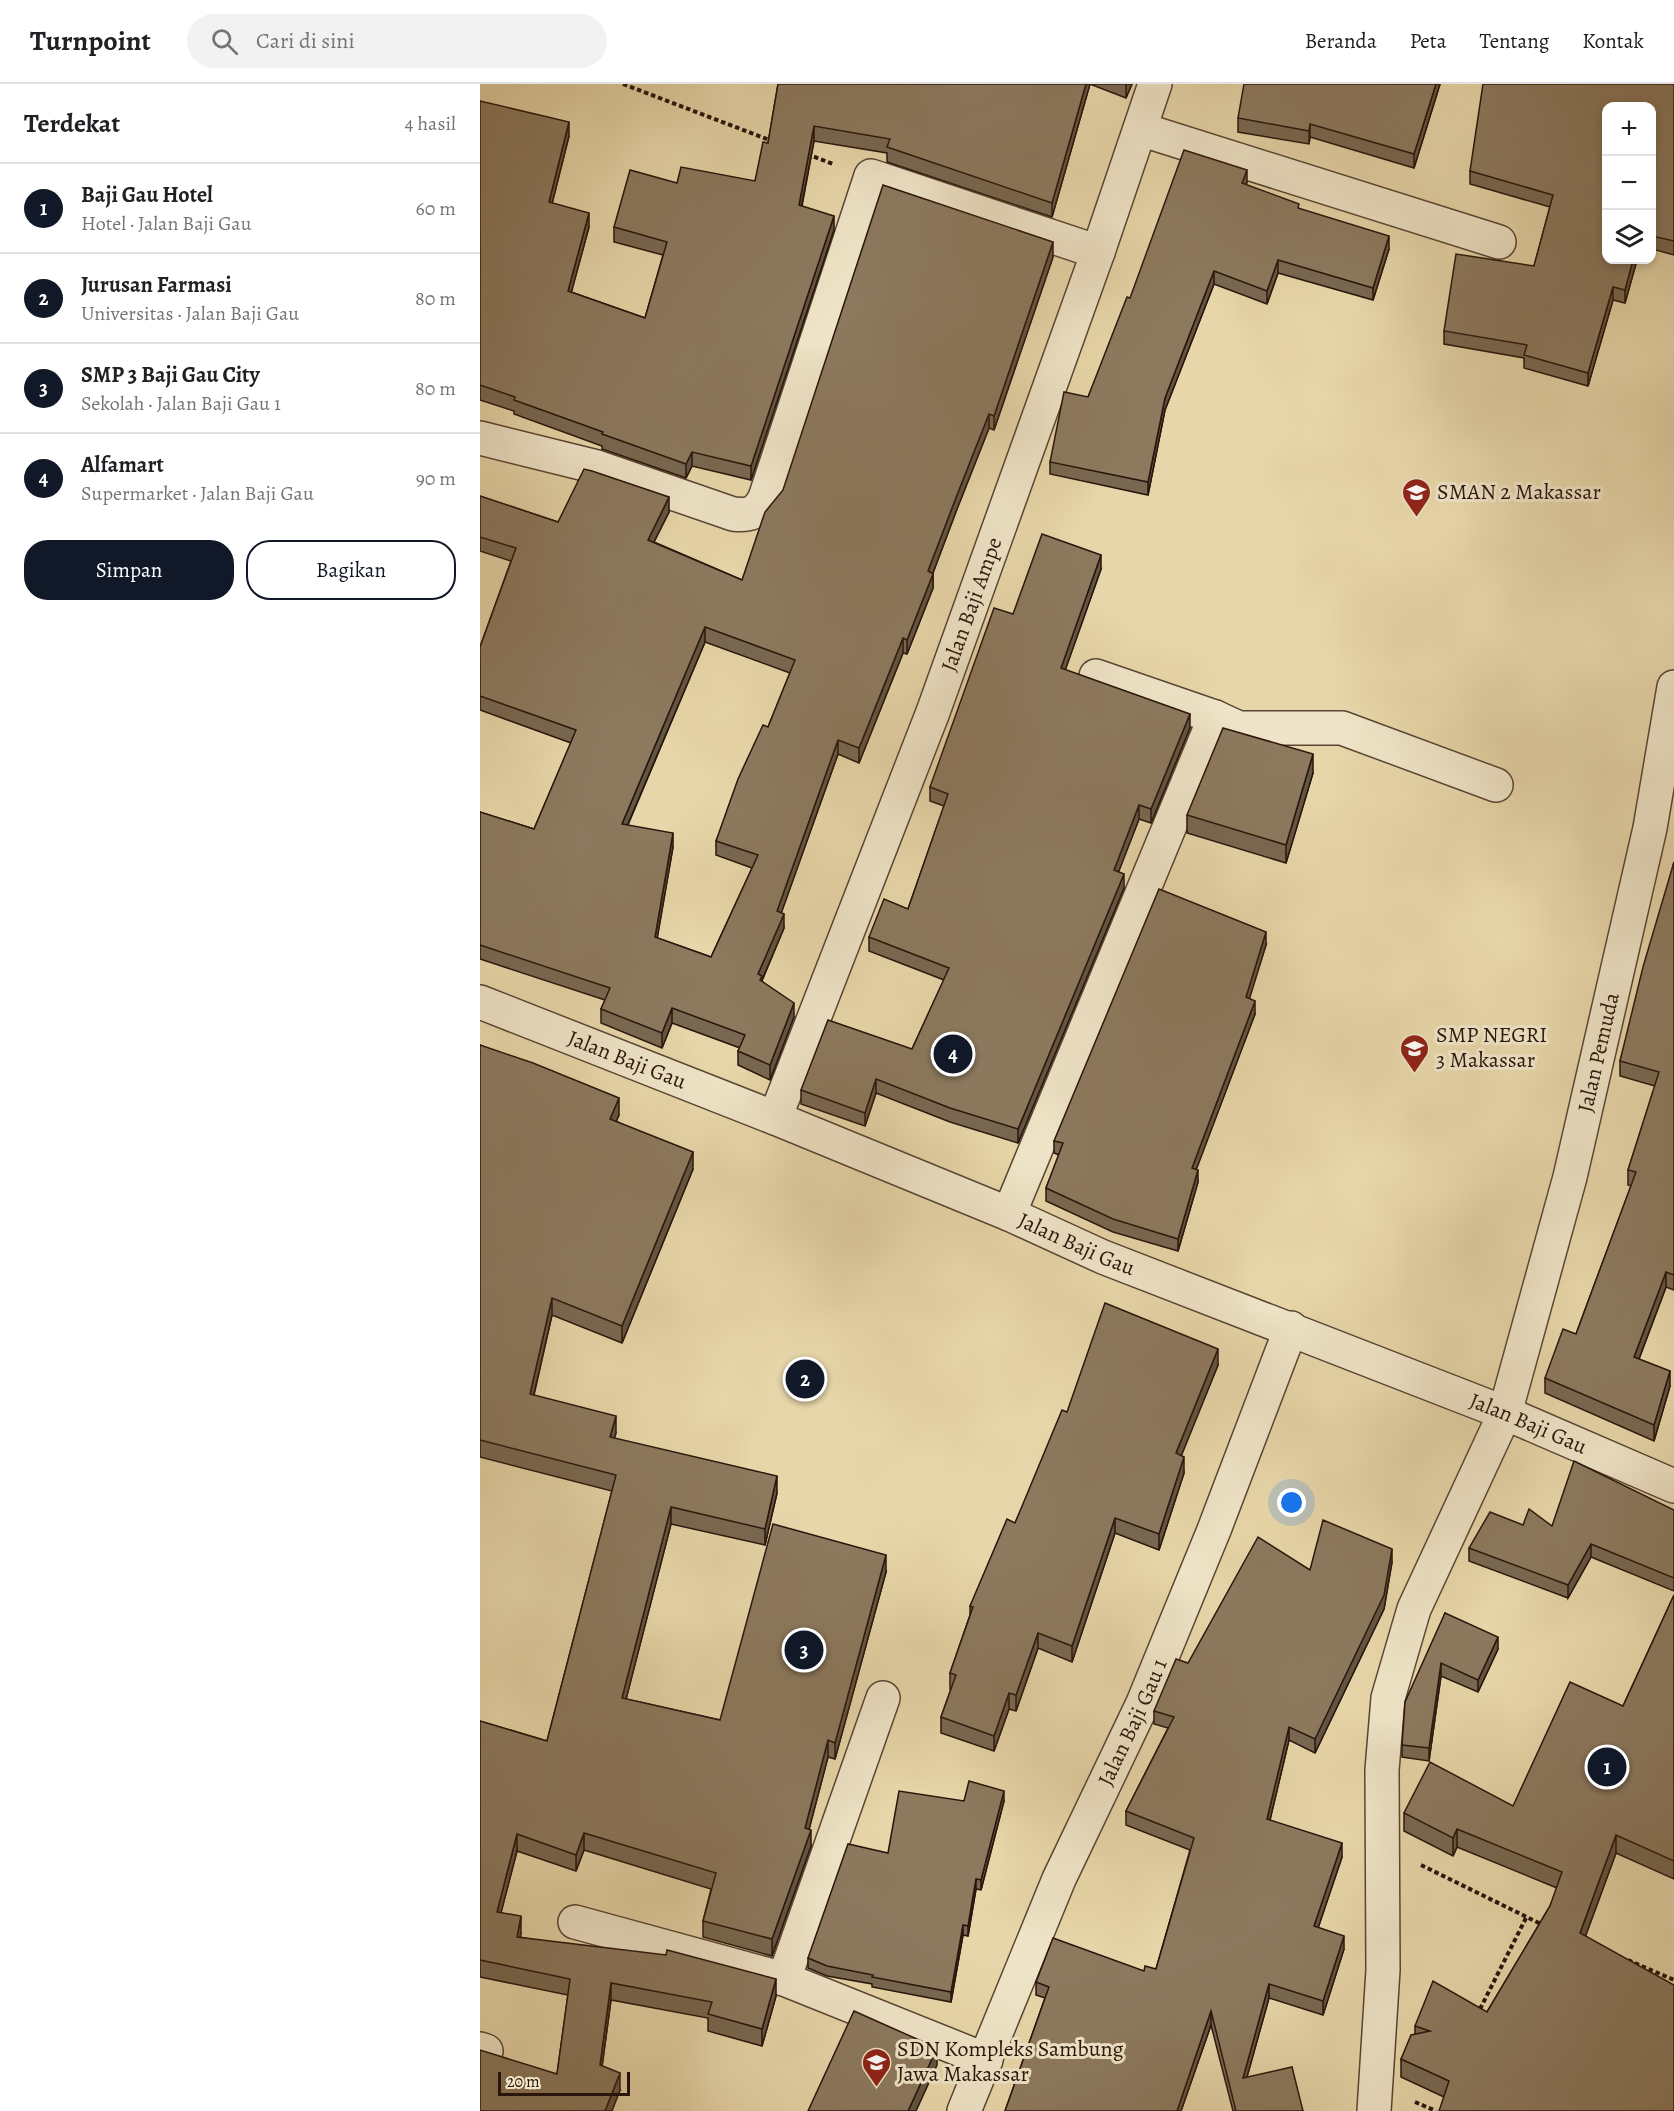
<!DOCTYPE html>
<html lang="id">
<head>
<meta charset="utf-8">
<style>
  :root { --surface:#fff; --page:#f2f2f2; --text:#202124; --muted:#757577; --line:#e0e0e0; --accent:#111827 }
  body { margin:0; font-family:Alegreya,serif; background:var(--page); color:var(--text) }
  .controls { position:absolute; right:18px; top:18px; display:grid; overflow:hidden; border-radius:12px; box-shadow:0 3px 9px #0003 }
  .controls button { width:54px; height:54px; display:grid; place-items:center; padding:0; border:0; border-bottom:2px solid var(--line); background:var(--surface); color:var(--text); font:30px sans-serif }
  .scale { position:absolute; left:18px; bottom:15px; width:132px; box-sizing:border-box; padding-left:6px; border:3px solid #29150c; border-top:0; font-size:16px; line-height:21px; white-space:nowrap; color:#29150c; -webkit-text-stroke:4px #efe4c7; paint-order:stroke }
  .you { position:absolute; left:812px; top:1419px; width:21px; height:21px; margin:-15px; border:4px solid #fff; border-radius:50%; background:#1a73e8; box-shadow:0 0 0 9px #1a73e833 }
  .badge { display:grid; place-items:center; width:39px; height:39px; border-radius:50%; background:var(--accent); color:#fff; font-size:20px; font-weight:700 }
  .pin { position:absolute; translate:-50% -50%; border:3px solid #fff; box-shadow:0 2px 6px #0006 }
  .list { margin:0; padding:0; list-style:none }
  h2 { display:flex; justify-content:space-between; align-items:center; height:78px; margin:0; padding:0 24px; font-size:26px }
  h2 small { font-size:20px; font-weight:400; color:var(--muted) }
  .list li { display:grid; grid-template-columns:39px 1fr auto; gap:18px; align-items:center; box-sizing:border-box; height:90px; padding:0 24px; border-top:2px solid var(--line) }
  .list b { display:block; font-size:22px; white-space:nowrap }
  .list p { margin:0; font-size:20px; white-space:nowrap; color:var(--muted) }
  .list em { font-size:20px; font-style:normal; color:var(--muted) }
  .actions { display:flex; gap:12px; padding:18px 24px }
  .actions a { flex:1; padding:14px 0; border:2px solid var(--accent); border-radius:24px; text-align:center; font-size:21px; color:var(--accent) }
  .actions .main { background:var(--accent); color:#fff }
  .icon { flex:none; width:33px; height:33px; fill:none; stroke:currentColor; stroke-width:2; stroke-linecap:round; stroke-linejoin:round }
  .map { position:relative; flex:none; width:1194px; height:2027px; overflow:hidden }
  header { display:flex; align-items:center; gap:36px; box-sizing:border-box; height:84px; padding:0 30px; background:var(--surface); border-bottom:2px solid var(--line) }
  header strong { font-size:28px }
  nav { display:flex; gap:33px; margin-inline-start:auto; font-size:21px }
  .search { width:420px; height:54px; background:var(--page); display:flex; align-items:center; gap:15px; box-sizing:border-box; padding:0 21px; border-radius:33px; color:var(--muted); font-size:22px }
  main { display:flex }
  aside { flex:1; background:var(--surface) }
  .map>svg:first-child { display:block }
</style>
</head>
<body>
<header>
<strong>Turnpoint</strong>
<div class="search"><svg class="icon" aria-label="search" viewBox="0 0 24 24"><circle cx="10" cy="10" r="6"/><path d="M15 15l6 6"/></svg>Cari di sini</div>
<nav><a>Beranda</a><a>Peta</a><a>Tentang</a><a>Kontak</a></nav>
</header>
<main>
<aside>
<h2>Terdekat<small>4 hasil</small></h2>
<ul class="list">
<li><span class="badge">1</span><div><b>Baji Gau Hotel</b><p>Hotel · Jalan Baji Gau</p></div><em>60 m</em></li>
<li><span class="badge">2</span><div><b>Jurusan Farmasi</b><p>Universitas · Jalan Baji Gau</p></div><em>80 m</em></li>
<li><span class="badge">3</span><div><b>SMP 3 Baji Gau City</b><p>Sekolah · Jalan Baji Gau 1</p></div><em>80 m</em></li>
<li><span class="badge">4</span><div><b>Alfamart</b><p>Supermarket · Jalan Baji Gau</p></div><em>90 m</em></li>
</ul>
<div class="actions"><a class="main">Simpan</a><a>Bagikan</a></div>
</aside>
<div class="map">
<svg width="1194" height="2027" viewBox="0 0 1194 2027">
  <rect width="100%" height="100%" fill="#e7d6a9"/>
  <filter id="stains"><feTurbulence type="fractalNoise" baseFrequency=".00333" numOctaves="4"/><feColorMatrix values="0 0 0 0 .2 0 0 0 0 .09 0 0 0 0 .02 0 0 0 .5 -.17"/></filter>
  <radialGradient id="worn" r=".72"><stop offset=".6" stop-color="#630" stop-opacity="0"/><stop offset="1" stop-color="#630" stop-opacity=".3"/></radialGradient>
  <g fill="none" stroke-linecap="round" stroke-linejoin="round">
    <defs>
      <g id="minor">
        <polyline points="660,45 1019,158"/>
        <path d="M0,354l117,29 136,47c17,2 24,-1 32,-16l106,-322 227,76"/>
        <polyline points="616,592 735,633 759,644 862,644 1016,701"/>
        <path id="s1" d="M0,918l295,116 234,96 94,43 402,156 169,73"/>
        <path id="s2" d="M295,1034l158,-406 165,-460 57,-168"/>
        <polyline points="529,1130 735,633"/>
        <polyline points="95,1838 304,1895 506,1976"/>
        <polyline points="304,1895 403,1614"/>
        <polyline points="0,1965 6,1967"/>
        <path id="s3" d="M484,2027l95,-232 84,-176 71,-173 77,-202"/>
        <path id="s4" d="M894,2027l9,-141 -1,-200 6,-72 26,-89 91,-196 65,-236 80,-349 24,-141"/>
      </g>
    </defs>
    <use href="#minor" stroke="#584533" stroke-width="36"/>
    <g stroke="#29150c" stroke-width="4" stroke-dasharray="4.5 3" stroke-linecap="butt">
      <polyline points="143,0 292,57"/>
      <polyline points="327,70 353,80"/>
      <polyline points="941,1781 1063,1841"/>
      <polyline points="1148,1876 1194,1896"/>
      <polyline points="1000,1925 1046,1834"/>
      <polyline points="935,2018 956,2027"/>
    </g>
    <use href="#minor" stroke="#efe4c7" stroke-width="33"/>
  </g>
  <g fill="#786851" stroke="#29150c" stroke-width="1.5" fill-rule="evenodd">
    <polygon points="298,0 652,0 646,14 610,0 572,133 407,78 407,69 334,57 322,122 354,146 271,396 212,382 206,394 122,365 122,362 34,330 34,327 0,316 0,17 89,52 72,119 109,143 91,208 165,234 183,171 134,158 134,143 197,99 275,97 288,59"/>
    <polygon points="960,0 934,84 830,53 829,60 758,48 758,34"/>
    <polygon points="1194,0 1194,171 1172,165 1172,22 1126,176 1157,176 1145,219 1133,216 1108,302 1044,284 1044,274 964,260 964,247 1054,182 1070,123 990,100 990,87"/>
    <polygon points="767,98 766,101 909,165 893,216 798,189 787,220 734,200 685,326 668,411 570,390 570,378 608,313 650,214"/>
    <path d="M573,173l-59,173 -5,-2 -32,81 -24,64v15l-26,66 -4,-1 -44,110 -21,-9 -57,159 3,15 -22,53 32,36 -24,63 -32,-15v-14l2,-3 -68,-25 -10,25 -61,-25v-14l4,-9 -125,-41v-147l54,17 37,-86 -91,-33v-63l31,-86 -31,-10v-55l78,26 111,-10 -15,30 88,38zM225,558l85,31 -22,54 -52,114v14l36,13 -41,89 -54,-19 16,-91 -45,-22z"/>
    <polygon points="621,485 585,586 710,644 671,739 659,735 638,788 644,804 538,1059 470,1038 396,1009 385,1042 321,1020 321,1006 432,965 464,896 389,867 389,853 428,825 464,722 450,717 450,703 533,530"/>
    <polygon points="833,689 806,779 707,749 707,731"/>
    <polygon points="1194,778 1194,1206 1186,1203 1159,1275 1190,1302 1174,1357 1065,1309 1065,1294 1096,1250 1151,1102 1148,1101 1148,1086 1175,1002 1140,992 1140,977"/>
    <polygon points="786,861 769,914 775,930 716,1085 718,1098 698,1167 633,1148 566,1117 566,1104 579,1071 574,1069 574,1057"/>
    <polygon points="0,961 139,1031 136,1037 213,1085 142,1259 72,1231 54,1311 136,1349 134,1354 297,1409 285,1461 191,1440 146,1615 240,1636 406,1488 355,1675 348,1673 329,1745 331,1762 292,1872 223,1853 223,1837 231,1805 104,1766 96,1787 37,1767 21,1828 41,1849 40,1853 296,1912 282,1962 228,1947 228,1934 131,1916 122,1982 140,2006 77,1990 88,1911 0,1893 0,1637 67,1657 132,1407 0,1373"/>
    <polygon points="738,1281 701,1371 704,1389 679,1466 635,1449 592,1578 558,1564 536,1627 529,1625 514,1667 461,1649 461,1633 471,1605 470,1605 470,1589 490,1531 490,1522 535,1439 587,1328"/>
    <polygon points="1194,1426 1194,1507 1111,1473 1088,1514 989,1477 989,1464 1043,1441 1072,1442"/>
    <polygon points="912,1478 904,1525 835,1669 809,1656 790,1736 862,1773 838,1844 864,1865 843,1931 789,1914 767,1993 823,2027 753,2027 731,1941 701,2027 525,2027 565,1914 556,1911 556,1898 664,1887 676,1885 710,1766 646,1741 646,1727 688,1644 674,1640 674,1627 708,1579 830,1486"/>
    <polygon points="1194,1511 1194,1795 1136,1769 1105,1853 964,2013 921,1993 921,1975 935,1950 935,1942 1007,1928 1070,1822 1077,1804 977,1763 973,1772 924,1747 924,1729 1033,1722 1143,1622"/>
    <polygon points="965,1529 1018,1565 998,1608 961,1592 949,1677 922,1673 922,1661"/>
    <polygon points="484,1717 524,1717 501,1806 496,1805 488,1852 483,1851 471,1918 392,1903 392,1900 347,1892 328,1884 328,1874"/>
  </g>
  <g fill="#625542" stroke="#29150c" stroke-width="1.5">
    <polygon points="606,0 610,0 572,133 572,119"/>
    <polygon points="646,0 652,0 646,14"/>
    <polygon points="956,0 960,0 934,84 934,70"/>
    <polygon points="89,38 89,52 69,132 69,118"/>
    <polygon points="830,40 830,53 829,60 829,47"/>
    <polygon points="334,42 334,57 319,135 319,121"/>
    <polygon points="767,86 767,98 762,112 762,99"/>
    <polygon points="109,129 109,143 88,221 88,207"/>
    <polygon points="354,132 354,146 271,396 271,382"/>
    <polygon points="909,152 909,165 893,216 893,204"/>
    <polygon points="573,158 573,173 514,346 514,332"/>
    <polygon points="798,176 798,189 787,220 787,207"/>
    <polygon points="1153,176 1157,176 1145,219 1145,206"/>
    <polygon points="734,187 734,200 685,326 668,411 668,398 685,314"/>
    <polygon points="1133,203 1133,216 1108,302 1108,289"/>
    <polygon points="509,330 509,344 477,425 448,502 448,487 477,411"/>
    <polygon points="212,368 212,382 206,394 206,380"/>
    <polygon points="189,413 189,428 168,470 168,456"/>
    <polygon points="621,471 621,485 581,598 581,584"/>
    <polygon points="453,490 453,504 427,570 427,556"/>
    <polygon points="225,543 225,558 142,754 142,740"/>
    <polygon points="423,554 423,569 379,679 379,664"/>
    <polygon points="710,630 710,644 671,739 671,725"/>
    <polygon points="358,656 358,670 297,841 297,827"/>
    <polygon points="833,670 833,689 806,779 806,761"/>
    <polygon points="659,721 659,735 634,800 634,786"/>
    <polygon points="193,749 193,763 175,867 175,853"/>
    <polygon points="644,790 644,804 538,1059 538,1045"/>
    <polygon points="304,830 304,844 282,896 282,906 278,890"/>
    <polygon points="786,848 786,861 766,926 766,913"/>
    <polygon points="775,917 775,930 712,1097 712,1084"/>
    <polygon points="314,919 314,933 290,996 290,981"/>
    <polygon points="192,924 192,939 182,964 182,949"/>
    <polygon points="396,995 396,1009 385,1042 385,1029"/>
    <polygon points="139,1014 139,1031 130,1052 130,1035"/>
    <polygon points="213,1068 213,1085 142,1259 142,1242"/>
    <polygon points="718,1086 718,1098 698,1167 698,1155"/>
    <polygon points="1186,1188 1186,1203 1154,1288 1154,1273"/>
    <polygon points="72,1214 72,1231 50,1327 50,1310"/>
    <polygon points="738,1265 738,1281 696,1385 696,1369"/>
    <polygon points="1190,1287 1190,1302 1174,1357 1174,1341"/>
    <polygon points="136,1332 136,1349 130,1370 130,1353"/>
    <polygon points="704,1373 704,1389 679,1466 679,1450"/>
    <polygon points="297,1392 297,1409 285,1461 285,1445"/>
    <polygon points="191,1423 191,1440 142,1631 142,1614"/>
    <polygon points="635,1434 635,1449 592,1578 592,1562"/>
    <polygon points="1111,1460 1111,1473 1088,1514 1088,1501"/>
    <polygon points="912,1465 912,1478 904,1525 835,1669 835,1655"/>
    <polygon points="406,1471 406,1488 355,1675 355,1659"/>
    <polygon points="558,1549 558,1564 536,1627 536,1611"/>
    <polygon points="1018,1553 1018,1565 998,1608 998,1596"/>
    <polygon points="961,1579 961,1592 949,1677 949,1664"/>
    <polygon points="529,1609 529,1625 514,1667 514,1652"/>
    <polygon points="809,1643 809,1656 787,1748 787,1735"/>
    <polygon points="348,1656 348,1673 325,1761 325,1744"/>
    <polygon points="524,1707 524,1717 501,1806 501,1796"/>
    <polygon points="977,1745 977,1763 973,1772 973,1754"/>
    <polygon points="331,1746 331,1762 292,1872 292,1855"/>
    <polygon points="104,1749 104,1766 96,1787 96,1771"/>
    <polygon points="37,1750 37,1767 17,1844 17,1828"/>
    <polygon points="1136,1751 1136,1769 1100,1867 1100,1849"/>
    <polygon points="862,1759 862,1773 834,1856 834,1842"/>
    <polygon points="496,1795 496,1805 488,1852 488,1842"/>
    <polygon points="41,1832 41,1849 37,1870 37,1853"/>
    <polygon points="483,1841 483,1851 471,1918 471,1908"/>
    <polygon points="864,1852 864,1865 843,1931 843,1917"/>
    <polygon points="296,1895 296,1912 282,1962 282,1945"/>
    <polygon points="131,1899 131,1916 120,1998 120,1981"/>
    <polygon points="789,1900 789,1914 763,2007 763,1994"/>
    <polygon points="731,1927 731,1941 701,2027 697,2027"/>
    <polygon points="457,1964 457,1981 436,2027 428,2027"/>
    <polygon points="140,1989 140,2006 132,2027 125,2027"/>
  </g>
  <g fill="#8c795e" stroke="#29150c" stroke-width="1.5" fill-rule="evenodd">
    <polygon points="298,0 606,0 572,119 407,63 410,55 334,42 319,121 354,132 271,382 212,368 206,380 122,350 123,348 34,316 35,313 0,301 0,17 89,38 69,118 109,129 88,207 165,234 187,158 134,143 150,86 197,99 201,83 275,97 283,58 288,59"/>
    <polygon points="764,0 956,0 934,70 830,40 829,47 758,34"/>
    <polygon points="1003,0 1194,0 1194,157 1172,152 1172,22 1126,22 1126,176 1153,176 1145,206 1133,203 1108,289 1044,271 1047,261 964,247 976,170 1054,182 1073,111 990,87"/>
    <polygon points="704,66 767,86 762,99 819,120 818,124 909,152 893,204 798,176 787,207 734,187 685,314 668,398 570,378 584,308 608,313 647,213 650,214"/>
    <path d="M403,101l170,57 -59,174 -5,-2 -32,81 -29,76 5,3 -26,66 -4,-2 -44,110 -21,-8 -61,171 7,3 -26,60 4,2 -2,4 34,23 -24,62 -32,-14 7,-16 -73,-27 -10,25 -61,-24 9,-21 -130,-43v-133l54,17 42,-99 -96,-34v-49l36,-99 -36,-11v-41l78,26 26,-53 8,2 77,26 -21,43 94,40 23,-68 18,-22zM225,543l90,33 -27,67 -5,-2 -25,54 -22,62 42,14 -47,102 -56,-20 18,-104 -51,-9z"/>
    <polygon points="562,450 621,471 581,584 710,630 671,725 659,721 634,786 644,790 538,1045 470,1024 396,995 385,1029 321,1006 348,936 432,965 469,884 389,853 404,815 428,825 468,710 450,703 514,524 533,530"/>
    <polygon points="743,644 833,670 806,761 707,731"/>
    <polygon points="1194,778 1194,1191 1186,1188 1154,1273 1190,1287 1174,1341 1065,1294 1083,1245 1096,1250 1156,1088 1148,1086 1179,988 1140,977 1163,883"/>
    <polygon points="679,805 786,848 766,913 775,917 712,1084 718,1086 698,1155 633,1135 566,1104 583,1059 574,1057"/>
    <polygon points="0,961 53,979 139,1014 130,1035 213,1068 142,1242 72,1214 50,1310 136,1332 130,1353 297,1392 285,1445 191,1423 142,1614 240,1636 293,1440 406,1471 355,1659 348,1656 325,1744 331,1746 292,1855 223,1837 236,1789 104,1749 96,1771 37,1750 17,1828 41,1832 37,1853 186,1871 187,1866 296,1895 282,1945 228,1930 232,1918 131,1899 120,1981 140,1989 125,2027 0,2027 0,1966 77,1990 90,1895 0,1876 0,1637 67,1657 136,1391 0,1356"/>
    <polygon points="625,1219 738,1265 696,1369 704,1373 679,1450 635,1434 592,1562 558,1549 536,1611 529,1609 514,1652 461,1633 476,1591 470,1589 493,1523 490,1522 527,1435 535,1439 582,1326 587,1328"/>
    <polygon points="1094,1377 1194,1426 1194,1494 1111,1460 1088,1501 989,1464 1010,1428 1043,1441 1049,1425 1072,1442"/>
    <polygon points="843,1436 912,1465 904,1511 835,1655 809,1643 787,1735 862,1759 834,1842 864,1852 843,1917 789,1900 763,1994 812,1983 823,2027 756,2027 731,1927 697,2027 525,2027 569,1903 556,1898 573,1854 664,1887 665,1882 676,1885 714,1754 646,1727 694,1633 674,1627 696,1575 708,1579 778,1453 830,1486"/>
    <polygon points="1194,1511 1194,1777 1136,1751 1100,1849 1194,1901 1194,2027 959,2027 969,1997 921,1975 931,1951 950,1947 935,1942 953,1897 1007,1928 1070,1822 1082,1788 977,1745 973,1754 924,1729 950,1678 1033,1722 1090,1598 1143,1622"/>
    <polygon points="965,1529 1018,1553 998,1596 961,1579 949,1664 922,1661 925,1618"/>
    <polygon points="489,1697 524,1707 501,1796 496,1795 488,1842 483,1841 471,1908 392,1893 393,1891 347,1882 328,1874 368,1760 408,1769 419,1707 484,1717"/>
    <polygon points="374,1927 457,1964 428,2027 328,2027"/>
  </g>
  <defs>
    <symbol id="school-pin" viewBox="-11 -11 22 30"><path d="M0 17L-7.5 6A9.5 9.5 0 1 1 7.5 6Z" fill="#8f2418" stroke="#efe4c7"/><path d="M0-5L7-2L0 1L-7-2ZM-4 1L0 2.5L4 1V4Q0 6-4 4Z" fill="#fff"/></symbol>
  </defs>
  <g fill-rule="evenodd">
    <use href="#school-pin" x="920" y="392" width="33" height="45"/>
    <use href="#school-pin" x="918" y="948" width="33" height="45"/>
    <use href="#school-pin" x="380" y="1962" width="33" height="45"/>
  </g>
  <g text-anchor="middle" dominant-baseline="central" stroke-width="6" stroke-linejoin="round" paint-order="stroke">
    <g font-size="22" fill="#29150c" stroke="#efe4c7" text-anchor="start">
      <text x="957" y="408">SMAN 2 Makassar</text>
      <text x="956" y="951">SMP NEGRI<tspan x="956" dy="25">3 Makassar</tspan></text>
      <text x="417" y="1965">SDN Kompleks Sambung<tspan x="417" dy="25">Jawa Makassar</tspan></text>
    </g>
    <g font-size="22" fill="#29150c" stroke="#efe4c7">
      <text stroke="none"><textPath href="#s2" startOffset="550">Jalan Baji Ampe</textPath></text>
      <text stroke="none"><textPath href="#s4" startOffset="1095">Jalan Pemuda</textPath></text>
      <text stroke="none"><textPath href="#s1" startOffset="158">Jalan Baji Gau</textPath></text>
      <text stroke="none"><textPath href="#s1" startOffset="644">Jalan Baji Gau</textPath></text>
      <text stroke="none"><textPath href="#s1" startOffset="1130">Jalan Baji Gau</textPath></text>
      <text stroke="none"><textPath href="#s3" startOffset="424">Jalan Baji Gau 1</textPath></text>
    </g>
  </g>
  <rect width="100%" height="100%" filter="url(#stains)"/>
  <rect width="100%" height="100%" fill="url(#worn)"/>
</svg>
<div class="controls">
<button>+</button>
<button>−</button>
<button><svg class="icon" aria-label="layers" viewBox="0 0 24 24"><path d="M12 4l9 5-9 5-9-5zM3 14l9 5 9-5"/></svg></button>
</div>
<div class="scale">20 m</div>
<div class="you"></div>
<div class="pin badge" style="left:1127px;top:1683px">1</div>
<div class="pin badge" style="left:325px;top:1295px">2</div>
<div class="pin badge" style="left:324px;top:1566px">3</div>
<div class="pin badge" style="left:473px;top:970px">4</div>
</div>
</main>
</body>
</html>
